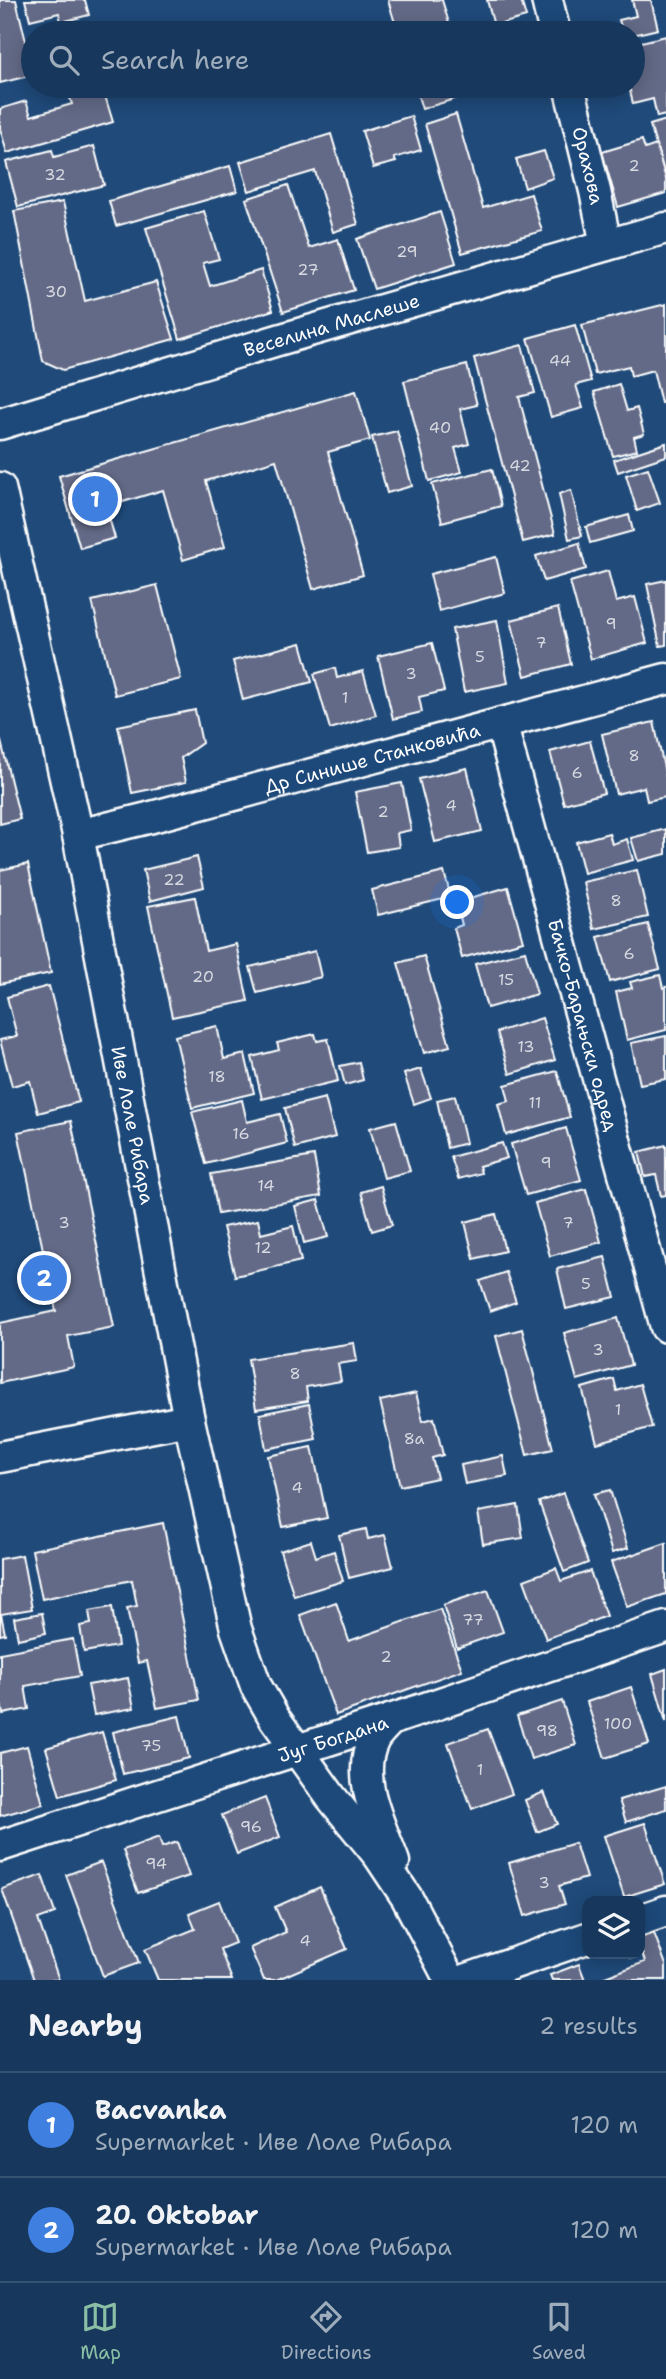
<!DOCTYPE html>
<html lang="en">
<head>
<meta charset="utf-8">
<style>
  :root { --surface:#17385c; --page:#244365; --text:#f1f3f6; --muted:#9eacbb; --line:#365272; --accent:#8abfa5 }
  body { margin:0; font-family:"Shantell Sans",sans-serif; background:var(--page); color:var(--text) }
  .controls { position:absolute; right:21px; bottom:21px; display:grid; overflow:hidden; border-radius:14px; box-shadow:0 4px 18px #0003 }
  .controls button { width:63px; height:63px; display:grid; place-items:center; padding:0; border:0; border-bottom:2px solid var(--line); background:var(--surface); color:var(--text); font:35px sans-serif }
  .you { position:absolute; left:458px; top:903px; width:24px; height:24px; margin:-18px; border:5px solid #fff; border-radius:50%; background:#1a73e8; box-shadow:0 0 0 10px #1a73e833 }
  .badge { display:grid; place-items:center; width:46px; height:46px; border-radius:50%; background:var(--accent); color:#fff; font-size:23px; font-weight:700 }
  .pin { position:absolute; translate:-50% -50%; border:4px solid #fff; box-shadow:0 2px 7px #0006 }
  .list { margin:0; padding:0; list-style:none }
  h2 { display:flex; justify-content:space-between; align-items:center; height:91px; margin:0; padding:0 28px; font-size:30px }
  h2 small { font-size:23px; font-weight:400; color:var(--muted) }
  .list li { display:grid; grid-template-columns:46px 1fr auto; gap:21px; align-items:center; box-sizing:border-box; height:105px; padding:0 28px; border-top:2px solid var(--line) }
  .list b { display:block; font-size:26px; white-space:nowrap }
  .list p { margin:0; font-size:23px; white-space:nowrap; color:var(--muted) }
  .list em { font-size:23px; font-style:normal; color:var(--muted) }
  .icon { flex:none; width:38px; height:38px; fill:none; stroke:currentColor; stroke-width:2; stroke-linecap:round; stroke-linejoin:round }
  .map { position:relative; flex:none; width:666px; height:1980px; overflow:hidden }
  .search { position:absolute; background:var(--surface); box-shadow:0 4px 18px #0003; left:21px; right:21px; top:21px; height:77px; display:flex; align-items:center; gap:18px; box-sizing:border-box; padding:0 24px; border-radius:38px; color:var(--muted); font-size:26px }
  .sheet { height:301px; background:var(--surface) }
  nav { display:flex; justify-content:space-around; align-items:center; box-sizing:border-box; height:98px; border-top:2px solid var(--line); background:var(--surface); font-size:19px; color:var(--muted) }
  nav a { display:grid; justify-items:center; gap:4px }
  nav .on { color:var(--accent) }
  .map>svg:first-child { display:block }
</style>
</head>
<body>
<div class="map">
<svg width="666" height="1980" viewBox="0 0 666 1980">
  <rect width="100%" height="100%" fill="#1f4a7a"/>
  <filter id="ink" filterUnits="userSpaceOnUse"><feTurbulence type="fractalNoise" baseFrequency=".0143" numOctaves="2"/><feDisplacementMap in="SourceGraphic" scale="14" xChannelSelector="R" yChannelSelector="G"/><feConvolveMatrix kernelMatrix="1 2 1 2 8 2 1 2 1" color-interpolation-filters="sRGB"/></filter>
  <g filter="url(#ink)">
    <g fill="#646b87" stroke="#fff" stroke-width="2">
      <polygon points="0,0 16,0 27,46 33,44 33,75 0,83"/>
      <polygon points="25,0 85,0 89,15 61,22 59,13 30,20"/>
      <polygon points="388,0 442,0 449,23 414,33 398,33"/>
      <polygon points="487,0 521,0 526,17 494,26"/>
      <polygon points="632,0 651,0 658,29 633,35 623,33 619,20 636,16"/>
      <polygon points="666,36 666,115 657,117 653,99 633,104 629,86 633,86 633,44"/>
      <polygon points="90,86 102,86 113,122 7,153 0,128 0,109 26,101 31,116 72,104 68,92"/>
      <polygon points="415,86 497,86 422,109"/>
      <polygon points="456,114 483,208 531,194 542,231 462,253 425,124"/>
      <polygon points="411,116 421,150 394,158 396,162 373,168 362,131"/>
      <polygon points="666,120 666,179 650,125"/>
      <polygon points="331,134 358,224 333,232 315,171 249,191 240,162"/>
      <polygon points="642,140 645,149 656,145 666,179 666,193 618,207 602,152"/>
      <polygon points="94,146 104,185 18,207 6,162 52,150 54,157"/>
      <polygon points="544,151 553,178 525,188 516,159"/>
      <polygon points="230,166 237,191 116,226 109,201"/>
      <polygon points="288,185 309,248 338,239 354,290 283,312 246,199"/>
      <polygon points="63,202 85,301 156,282 174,339 63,370 43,361 14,211"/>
      <polygon points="204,211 219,259 203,263 210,286 261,270 273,310 180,339 146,228"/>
      <polygon points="440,212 456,263 374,289 357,239"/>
      <polygon points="666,304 666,402 661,403 653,370 631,376 629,366 595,374 582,325"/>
      <polygon points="575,325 591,381 576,385 583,408 551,417 528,338"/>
      <polygon points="522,345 535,393 519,397 555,534 523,542 474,358"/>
      <polygon points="467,365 477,405 460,409 469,444 455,448 462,472 429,481 404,381"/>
      <polygon points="619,384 627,411 637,408 644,434 634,437 637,450 613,456 594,392"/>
      <polygon points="356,391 370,440 328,452 363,575 313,589 276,460 206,481 225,547 183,560 163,490 106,507 115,538 80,548 59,476"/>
      <polygon points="397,431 412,486 387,493 372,437"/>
      <polygon points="666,443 666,456 618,472 614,460"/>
      <polygon points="648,468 660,503 637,511 626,475"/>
      <polygon points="492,469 501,506 442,522 432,484"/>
      <polygon points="571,490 582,536 569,539 559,494"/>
      <polygon points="629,515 633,531 590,543 586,527"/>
      <polygon points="579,543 586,569 544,581 536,556"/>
      <polygon points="496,557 505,593 439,611 430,574"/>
      <polygon points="608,571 616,602 635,597 647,643 591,659 570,582"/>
      <polygon points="666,580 666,645 660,646 647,584"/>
      <polygon points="157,585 181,679 115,695 92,601"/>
      <polygon points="558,608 571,664 525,676 511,620"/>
      <polygon points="497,620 508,683 464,692 452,629"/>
      <polygon points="301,643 312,682 243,700 233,661"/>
      <polygon points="432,643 444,691 419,697 422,712 393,719 378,656"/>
      <polygon points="335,668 337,678 363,671 376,715 330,729 314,674"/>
      <polygon points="195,710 202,743 181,758 186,782 132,793 118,726"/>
      <polygon points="654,722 666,777 666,797 647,801 644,787 616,794 602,734"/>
      <polygon points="0,737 20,819 0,824"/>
      <polygon points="590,741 604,793 564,804 550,752"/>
      <polygon points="467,768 482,831 435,842 419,779"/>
      <polygon points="402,783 411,830 397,833 399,847 367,852 355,792"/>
      <polygon points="666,829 666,854 638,861 631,838"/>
      <polygon points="609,833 612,844 627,839 633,860 584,873 576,842"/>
      <polygon points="197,857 204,887 150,901 143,870"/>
      <polygon points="28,864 51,973 0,984 0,870"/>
      <polygon points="637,870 648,917 594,929 583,882"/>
      <polygon points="444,872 451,897 378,915 372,890"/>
      <polygon points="508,887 523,941 462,958 454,928 462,925 456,902"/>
      <polygon points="195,897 206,951 236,944 248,1001 172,1017 148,906"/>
      <polygon points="648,924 660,969 610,982 598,937"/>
      <polygon points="315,951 321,977 257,993 250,967"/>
      <polygon points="525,951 537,994 487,1008 475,964"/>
      <polygon points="424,956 450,1046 424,1053 398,963"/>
      <polygon points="660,975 663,988 666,987 666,1030 627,1040 616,992 632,988 630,982"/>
      <polygon points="49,986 79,1102 38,1113 30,1081 12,1086 0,1040 17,1036 7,997"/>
      <polygon points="542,1018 555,1060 510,1074 497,1032"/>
      <polygon points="217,1026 224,1059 245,1054 254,1093 192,1108 175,1036"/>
      <polygon points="315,1034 317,1041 328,1039 338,1081 262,1099 252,1057 279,1050 277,1043"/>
      <polygon points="666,1036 666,1079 640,1084 631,1043"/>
      <polygon points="359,1062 363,1080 345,1085 340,1066"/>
      <polygon points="421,1069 431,1098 414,1104 404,1074"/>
      <polygon points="557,1071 570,1117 506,1135 498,1104 509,1101 505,1085"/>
      <polygon points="455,1096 466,1143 447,1148 437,1100"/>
      <polygon points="325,1098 335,1137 295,1148 285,1108"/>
      <polygon points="242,1100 247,1122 280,1114 287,1143 206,1164 192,1112"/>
      <polygon points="71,1121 114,1327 68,1336 74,1367 0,1383 0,1323 56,1311 18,1132"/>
      <polygon points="396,1121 410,1171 384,1178 370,1128"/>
      <polygon points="566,1128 581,1180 526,1195 511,1144"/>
      <polygon points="502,1143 507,1158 479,1166 481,1173 458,1179 451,1157"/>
      <polygon points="666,1145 666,1195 661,1196 656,1175 645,1177 639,1152"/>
      <polygon points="314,1156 321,1196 218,1214 211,1174"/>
      <polygon points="381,1186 392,1225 372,1231 361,1192"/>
      <polygon points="586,1189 601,1242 550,1256 535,1203"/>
      <polygon points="318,1200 328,1237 304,1243 295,1206"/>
      <polygon points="496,1214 505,1251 474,1259 465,1222"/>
      <polygon points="258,1220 261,1234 293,1226 301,1261 235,1276 223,1227"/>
      <polygon points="605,1257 615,1297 566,1309 557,1269"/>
      <polygon points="506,1272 516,1302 490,1311 480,1281"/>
      <polygon points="618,1318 631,1365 577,1380 564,1333"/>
      <polygon points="522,1329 553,1449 527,1455 496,1336"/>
      <polygon points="354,1343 357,1361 338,1364 341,1381 306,1387 308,1401 256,1409 248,1359"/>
      <polygon points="614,1379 617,1391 640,1384 652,1427 597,1443 582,1388"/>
      <polygon points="416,1393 423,1421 434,1418 443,1455 432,1458 437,1478 400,1486 380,1401"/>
      <polygon points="309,1404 316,1439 266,1449 260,1414"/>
      <polygon points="312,1447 327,1518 283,1527 268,1456"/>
      <polygon points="503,1456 507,1476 465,1484 461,1465"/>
      <polygon points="610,1490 628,1548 612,1553 594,1494"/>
      <polygon points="563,1493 588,1563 564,1572 539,1502"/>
      <polygon points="518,1505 523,1538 483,1544 478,1512"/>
      <polygon points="163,1523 199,1700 157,1708 147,1661 138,1663 127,1608 137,1606 132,1580 42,1599 32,1550"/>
      <polygon points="366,1529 368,1539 385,1535 393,1567 349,1578 339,1535"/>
      <polygon points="311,1541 316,1557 334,1551 343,1581 294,1596 280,1551"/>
      <polygon points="666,1543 666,1594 627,1607 611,1562"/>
      <polygon points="22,1555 32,1609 1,1614 5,1634 0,1635 0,1559"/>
      <polygon points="556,1568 561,1581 590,1571 606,1616 546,1639 524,1580"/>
      <polygon points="488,1590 503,1632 457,1648 443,1605"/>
      <polygon points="336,1602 349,1641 440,1609 462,1670 336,1715 300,1615"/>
      <polygon points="112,1607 118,1646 84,1652 80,1626 91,1624 89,1611"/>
      <polygon points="42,1613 46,1633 18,1639 14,1618"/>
      <polygon points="73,1639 80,1676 25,1686 29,1709 3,1714 0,1698 0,1653"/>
      <polygon points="666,1669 666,1722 652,1674"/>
      <polygon points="128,1678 134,1708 94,1715 88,1685"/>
      <polygon points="631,1687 649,1744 605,1758 587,1702"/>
      <polygon points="562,1701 576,1745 531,1759 517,1716"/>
      <polygon points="179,1716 189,1758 123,1774 113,1732"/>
      <polygon points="488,1729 512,1794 472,1809 448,1743"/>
      <polygon points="102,1732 116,1780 60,1796 46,1748"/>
      <polygon points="27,1746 43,1804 0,1816 0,1753"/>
      <polygon points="666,1786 666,1809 626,1822 619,1800"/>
      <polygon points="544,1792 557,1824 537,1832 525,1800"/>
      <polygon points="265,1798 280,1837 237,1854 222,1815"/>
      <polygon points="645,1823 665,1884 624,1897 604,1836"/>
      <polygon points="159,1837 162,1847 177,1842 189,1876 138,1893 123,1850"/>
      <polygon points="575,1843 586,1878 559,1886 565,1904 525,1916 509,1863"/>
      <polygon points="101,1862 139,1963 103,1976 66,1875"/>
      <polygon points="42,1875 55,1913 38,1919 59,1980 34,1980 2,1889"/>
      <polygon points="320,1887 347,1949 276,1980 264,1980 250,1948 286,1932 275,1907"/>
      <polygon points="219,1901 235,1943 220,1949 232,1980 158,1980 145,1949 195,1929 189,1913"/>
      <polygon points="654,1933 666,1965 666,1980 597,1980 645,1962 642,1953 630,1958 629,1954 640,1954 640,1938"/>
      <polygon points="579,1964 585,1980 552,1980 550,1975"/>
    </g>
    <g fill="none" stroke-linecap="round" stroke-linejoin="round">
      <defs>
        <g id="minor">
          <polyline points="547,0 555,33"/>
          <path id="s1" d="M569,86l26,105 11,54"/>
          <path id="s2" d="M0,424l278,-84 388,-112"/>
          <path id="s3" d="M0,488l78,347 111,585 47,209 20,57 19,33 56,78 48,59 28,42 43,82"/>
          <path id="s4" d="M501,723l165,604"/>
          <path id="s5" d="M78,835l70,-17 518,-139"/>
          <polyline points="0,1457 189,1420"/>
          <path d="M390,1720c-6,7 -14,14 -17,21 -18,38 8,85 21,121"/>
          <path id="s6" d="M0,1846l390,-126 276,-93"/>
          <polyline points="640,1920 666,1911"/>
          <polyline points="465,1980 587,1938"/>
        </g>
      </defs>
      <use href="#minor" stroke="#fff" stroke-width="35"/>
      <use href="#minor" stroke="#1f4a7a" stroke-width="30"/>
    </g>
  </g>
  <g text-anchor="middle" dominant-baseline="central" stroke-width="5" stroke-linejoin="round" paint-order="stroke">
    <g font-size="16" fill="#d8dae1">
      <text x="634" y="165">2</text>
      <text x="55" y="174">32</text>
      <text x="407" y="251">29</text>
      <text x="308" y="269">27</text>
      <text x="56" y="291">30</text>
      <text x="560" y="360">44</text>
      <text x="440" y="427">40</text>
      <text x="520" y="465">42</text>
      <text x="611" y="623">9</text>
      <text x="541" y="642">7</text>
      <text x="480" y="656">5</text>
      <text x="411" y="673">3</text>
      <text x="345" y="697">1</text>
      <text x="634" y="755">8</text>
      <text x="577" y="772">6</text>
      <text x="451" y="805">4</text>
      <text x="383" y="811">2</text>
      <text x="174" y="879">22</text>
      <text x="616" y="900">8</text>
      <text x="629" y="953">6</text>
      <text x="203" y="976">20</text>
      <text x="506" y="979">15</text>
      <text x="526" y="1046">13</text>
      <text x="217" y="1076">18</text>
      <text x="535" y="1102">11</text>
      <text x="241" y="1133">16</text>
      <text x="546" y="1162">9</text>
      <text x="266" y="1185">14</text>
      <text x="64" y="1222">3</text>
      <text x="568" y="1222">7</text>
      <text x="263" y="1247">12</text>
      <text x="586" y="1283">5</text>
      <text x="598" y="1349">3</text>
      <text x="295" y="1373">8</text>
      <text x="618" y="1409">1</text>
      <text x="414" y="1438">8a</text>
      <text x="297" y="1487">4</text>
      <text x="473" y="1619">77</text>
      <text x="386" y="1656">2</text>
      <text x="618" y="1723">100</text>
      <text x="547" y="1730">98</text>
      <text x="151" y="1745">75</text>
      <text x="480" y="1769">1</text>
      <text x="251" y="1826">96</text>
      <text x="156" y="1863">94</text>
      <text x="544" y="1882">3</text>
      <text x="305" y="1940">4</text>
    </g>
    <g font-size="19" fill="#fff" stroke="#1f4a7a">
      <text stroke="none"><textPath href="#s1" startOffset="82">Орахова</textPath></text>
      <text stroke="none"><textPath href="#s2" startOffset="346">Веселина Маслеше</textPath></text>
      <text stroke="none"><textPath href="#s5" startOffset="304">Др Синише Станковића</textPath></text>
      <text stroke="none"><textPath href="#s4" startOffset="313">Бачко-Барањски одред</textPath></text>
      <text stroke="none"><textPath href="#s3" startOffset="651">Иве Лоле Рибара</textPath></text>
      <text stroke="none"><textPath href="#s6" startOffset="350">Југ Богдана</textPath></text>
    </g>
  </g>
</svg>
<div class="controls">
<button><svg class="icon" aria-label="layers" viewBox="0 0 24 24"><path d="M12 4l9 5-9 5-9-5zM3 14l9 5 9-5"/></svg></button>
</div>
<div class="you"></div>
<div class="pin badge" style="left:95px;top:499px;background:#3f7fe0">1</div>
<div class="pin badge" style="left:44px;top:1278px;background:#3f7fe0">2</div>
<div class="search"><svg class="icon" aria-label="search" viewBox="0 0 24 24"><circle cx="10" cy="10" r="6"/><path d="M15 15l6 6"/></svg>Search here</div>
</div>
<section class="sheet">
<h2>Nearby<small>2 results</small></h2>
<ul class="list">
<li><span class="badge" style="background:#3f7fe0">1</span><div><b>Bacvanka</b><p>Supermarket · Иве Лоле Рибара</p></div><em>120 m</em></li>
<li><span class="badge" style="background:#3f7fe0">2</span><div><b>20. Oktobar</b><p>Supermarket · Иве Лоле Рибара</p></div><em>120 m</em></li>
</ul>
</section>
<nav>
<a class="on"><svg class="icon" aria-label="map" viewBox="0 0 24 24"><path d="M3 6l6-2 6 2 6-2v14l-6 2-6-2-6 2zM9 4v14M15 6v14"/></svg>Map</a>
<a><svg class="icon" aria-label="directions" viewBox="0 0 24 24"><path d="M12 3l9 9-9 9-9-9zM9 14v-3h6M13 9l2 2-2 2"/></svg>Directions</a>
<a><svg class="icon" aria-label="saved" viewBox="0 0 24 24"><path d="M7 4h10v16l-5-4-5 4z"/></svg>Saved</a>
</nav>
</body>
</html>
